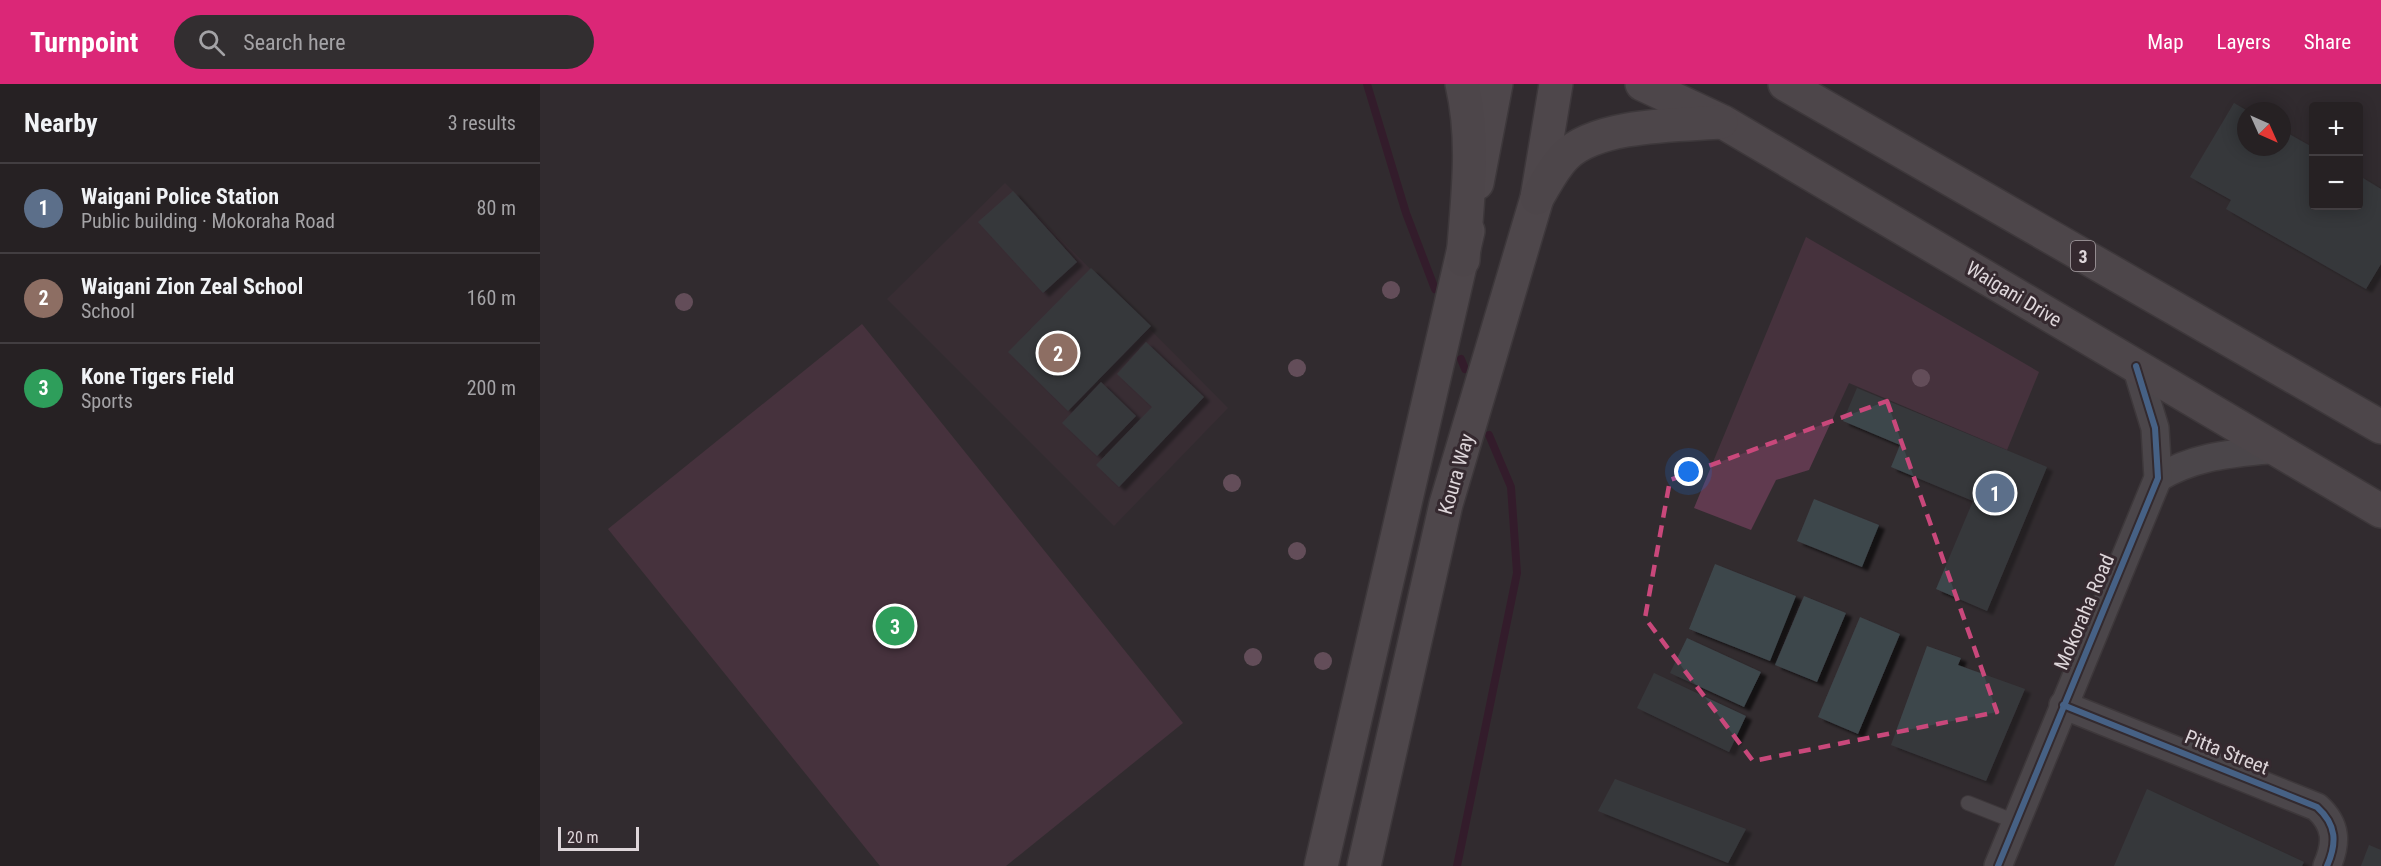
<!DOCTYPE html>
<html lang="en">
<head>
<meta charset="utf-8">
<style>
  :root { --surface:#262123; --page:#322e30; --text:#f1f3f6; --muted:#a4a3a6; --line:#423e41; --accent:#db2777 }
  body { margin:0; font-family:"Roboto Condensed",sans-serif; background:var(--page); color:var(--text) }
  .controls { position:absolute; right:18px; top:18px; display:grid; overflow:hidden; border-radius:6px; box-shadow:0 3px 15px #0003 }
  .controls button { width:54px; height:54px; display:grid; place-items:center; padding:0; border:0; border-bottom:2px solid var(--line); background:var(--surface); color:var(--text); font:30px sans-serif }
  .compass { position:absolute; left:1697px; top:18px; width:54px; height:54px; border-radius:50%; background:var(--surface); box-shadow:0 3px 15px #0003; rotate:135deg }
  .scale { position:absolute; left:18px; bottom:15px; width:81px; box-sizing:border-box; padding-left:6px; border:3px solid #ded6da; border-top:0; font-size:16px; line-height:21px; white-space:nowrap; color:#ded6da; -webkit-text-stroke:4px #35292f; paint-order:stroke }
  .you { position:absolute; left:1149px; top:388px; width:21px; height:21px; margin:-15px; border:4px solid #fff; border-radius:50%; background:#1a73e8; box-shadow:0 0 0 9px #1a73e833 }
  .badge { display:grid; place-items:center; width:39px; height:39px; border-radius:50%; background:var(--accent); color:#fff; font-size:20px; font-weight:700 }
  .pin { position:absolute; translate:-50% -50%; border:3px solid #fff; box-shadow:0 2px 6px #0006 }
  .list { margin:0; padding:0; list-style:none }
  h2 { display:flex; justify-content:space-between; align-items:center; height:78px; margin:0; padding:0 24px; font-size:26px }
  h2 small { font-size:20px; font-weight:400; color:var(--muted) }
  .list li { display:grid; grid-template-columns:39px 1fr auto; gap:18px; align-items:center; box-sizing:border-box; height:90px; padding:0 24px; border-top:2px solid var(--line) }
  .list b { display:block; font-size:22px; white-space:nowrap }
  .list p { margin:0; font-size:20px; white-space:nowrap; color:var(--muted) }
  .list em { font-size:20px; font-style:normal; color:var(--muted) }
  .icon { flex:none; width:33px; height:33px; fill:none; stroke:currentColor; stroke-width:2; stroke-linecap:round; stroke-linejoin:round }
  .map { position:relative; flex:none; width:1841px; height:782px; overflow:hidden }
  header { display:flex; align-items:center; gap:36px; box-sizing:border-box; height:84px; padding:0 30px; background:var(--accent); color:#fff }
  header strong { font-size:28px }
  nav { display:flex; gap:33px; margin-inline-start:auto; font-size:21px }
  .search { width:420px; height:54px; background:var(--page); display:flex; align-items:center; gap:15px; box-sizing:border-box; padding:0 21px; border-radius:33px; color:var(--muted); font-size:22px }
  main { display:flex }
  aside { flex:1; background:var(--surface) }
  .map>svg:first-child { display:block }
</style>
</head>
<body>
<header>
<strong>Turnpoint</strong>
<div class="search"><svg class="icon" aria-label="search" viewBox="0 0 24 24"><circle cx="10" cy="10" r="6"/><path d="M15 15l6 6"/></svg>Search here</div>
<nav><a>Map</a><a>Layers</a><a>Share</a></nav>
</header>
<main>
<aside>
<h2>Nearby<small>3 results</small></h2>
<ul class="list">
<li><span class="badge" style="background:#5c6f8a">1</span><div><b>Waigani Police Station</b><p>Public building · Mokoraha Road</p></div><em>80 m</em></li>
<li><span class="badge" style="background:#8d6e63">2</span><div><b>Waigani Zion Zeal School</b><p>School</p></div><em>160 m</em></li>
<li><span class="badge" style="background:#2e9e5b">3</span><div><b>Kone Tigers Field</b><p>Sports</p></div><em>200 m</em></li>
</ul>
</aside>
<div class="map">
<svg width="1841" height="782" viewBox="0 0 1841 782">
  <defs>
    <filter id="shadow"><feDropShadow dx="6" dy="4" stdDeviation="1.5" flood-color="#0009"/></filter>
  </defs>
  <rect width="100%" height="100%" fill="#322c2f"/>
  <polygon fill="#412f39" points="465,99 688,324 574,442 347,215"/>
  <g fill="#603a4f">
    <polygon points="1266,153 1499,288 1467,366 1309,299 1269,386 1236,396 1211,446 1154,424"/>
    <polygon points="322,240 643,639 466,782 340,782 68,445"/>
  </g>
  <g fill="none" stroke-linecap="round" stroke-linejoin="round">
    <g stroke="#370a26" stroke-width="8">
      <polyline points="827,0 866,129 895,205"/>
      <polyline points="921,275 925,285"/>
      <polyline points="917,782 977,489 971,403 949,351"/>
    </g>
  </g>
  <g fill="#3e464b" filter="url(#shadow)">
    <polygon points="1694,19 1706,26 1706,63 1742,63 1742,46 1774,64 1774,122 1818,122 1818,91 1841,105 1841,180 1826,205 1686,125 1691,116 1650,93"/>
    <polygon points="473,107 537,178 503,209 438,138"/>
    <polygon points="551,184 611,242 528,327 468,268"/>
    <polygon points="606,258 664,313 579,403 556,381 612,323 577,290"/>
    <polygon points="561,298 596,332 557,372 522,339"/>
    <polygon points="1317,304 1507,383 1447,527 1396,505 1433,417 1351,383 1360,361 1303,337"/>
    <polygon points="1274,415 1339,441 1322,483 1257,457"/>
    <polygon points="1175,480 1256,512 1230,577 1149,545"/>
    <polygon points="1264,512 1306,529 1277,598 1235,581"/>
    <polygon points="1320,533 1360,550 1318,650 1278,633"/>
    <polygon points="1147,554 1221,588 1204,623 1130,589"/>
    <polygon points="1387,562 1421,574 1418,581 1485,605 1446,697 1351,661"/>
    <polygon points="1114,589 1206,632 1189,668 1097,624"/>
    <polygon points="1075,695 1206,745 1188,779 1058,727"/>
    <polygon points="1607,705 1764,778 1762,782 1574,782"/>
    <polygon points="1829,761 1841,766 1841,782 1821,782"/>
  </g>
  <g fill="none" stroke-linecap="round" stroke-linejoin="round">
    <defs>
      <polyline id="service" points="1428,719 1476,738"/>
      <g id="minor">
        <path d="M1618,394c39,-23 73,-24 118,-29"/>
        <path d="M1523,621l254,102c20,18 20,36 10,59"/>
        <polyline points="1458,782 1618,394 1615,344 1596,282"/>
      </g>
      <g id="secondary">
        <polyline points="937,99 956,0"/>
        <polyline points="781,782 928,147"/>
        <polyline points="824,782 906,420 997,114 1016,0"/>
      </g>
      <g id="trunk">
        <path d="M922,0c14,59 5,117 1,176"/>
        <polyline points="1102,0 1183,38 1841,427"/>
        <polyline points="1245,0 1841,343"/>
        <path d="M997,114c8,-13 16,-30 28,-42 32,-32 113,-31 156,-34"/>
      </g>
    </defs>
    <use href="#service" stroke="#4d474a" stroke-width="16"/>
    <use href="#minor" stroke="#4d474a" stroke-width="30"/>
    <use href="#secondary" stroke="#4d474a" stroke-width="36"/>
    <use href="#trunk" stroke="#4d474a" stroke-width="36"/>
    <use href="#service" stroke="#6c676a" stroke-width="14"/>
    <use href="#minor" stroke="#6c676a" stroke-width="27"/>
    <use href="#secondary" stroke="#72696e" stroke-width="33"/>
    <use href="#trunk" stroke="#70666a" stroke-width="33"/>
    <defs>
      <g id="cycleway">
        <path d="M1523,621l254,102c20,18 20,36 10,59"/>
        <polyline points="1458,782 1618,394 1615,344 1596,282"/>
      </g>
    </defs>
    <use href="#cycleway" stroke="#35292f" stroke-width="10"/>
    <use href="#cycleway" stroke="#60a3ed" stroke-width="6"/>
  </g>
  <g fill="#9f778c">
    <circle cx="851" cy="206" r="9"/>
    <circle cx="144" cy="218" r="9"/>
    <circle cx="757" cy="284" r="9"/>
    <circle cx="1381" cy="294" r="9"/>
    <circle cx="692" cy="399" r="9"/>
    <circle cx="757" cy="467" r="9"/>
    <circle cx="713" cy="573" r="9"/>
    <circle cx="783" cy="577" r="9"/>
  </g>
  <path d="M0 0H1841V782H0ZM1347,317l110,311 -244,49 -108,-143 25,-138z" fill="#322c2f" fill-opacity=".55" fill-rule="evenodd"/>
  <path fill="none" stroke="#c9487b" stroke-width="4.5" stroke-dasharray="12 8" stroke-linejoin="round" d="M1347,317l110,311 -244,49 -108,-143 25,-138z"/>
  <g text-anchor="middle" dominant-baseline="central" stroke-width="6" stroke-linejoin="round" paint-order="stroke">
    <rect fill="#35292f" stroke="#aba2a7" stroke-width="1.5" x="1531" y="157" width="24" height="30" rx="4.5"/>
    <g font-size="18" font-weight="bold" fill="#ded6da">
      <text x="1543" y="172">3</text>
    </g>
    <g font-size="20" fill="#ded6da" stroke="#35292f">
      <text transform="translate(1474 210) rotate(31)">Waigani Drive</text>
      <text transform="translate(916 390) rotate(-74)">Koura Way</text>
      <text transform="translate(1544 528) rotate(-67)">Mokoraha Road</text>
      <text transform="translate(1687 668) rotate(22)">Pitta Street</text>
    </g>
  </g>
</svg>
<div class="controls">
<button>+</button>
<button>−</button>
</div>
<svg class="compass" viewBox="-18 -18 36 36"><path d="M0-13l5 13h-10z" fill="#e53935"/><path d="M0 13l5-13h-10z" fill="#a4a3a6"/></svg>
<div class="scale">20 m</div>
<div class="you"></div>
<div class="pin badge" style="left:1455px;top:409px;background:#5c6f8a">1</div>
<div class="pin badge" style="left:518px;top:269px;background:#8d6e63">2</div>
<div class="pin badge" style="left:355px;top:542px;background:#2e9e5b">3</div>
</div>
</main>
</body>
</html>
